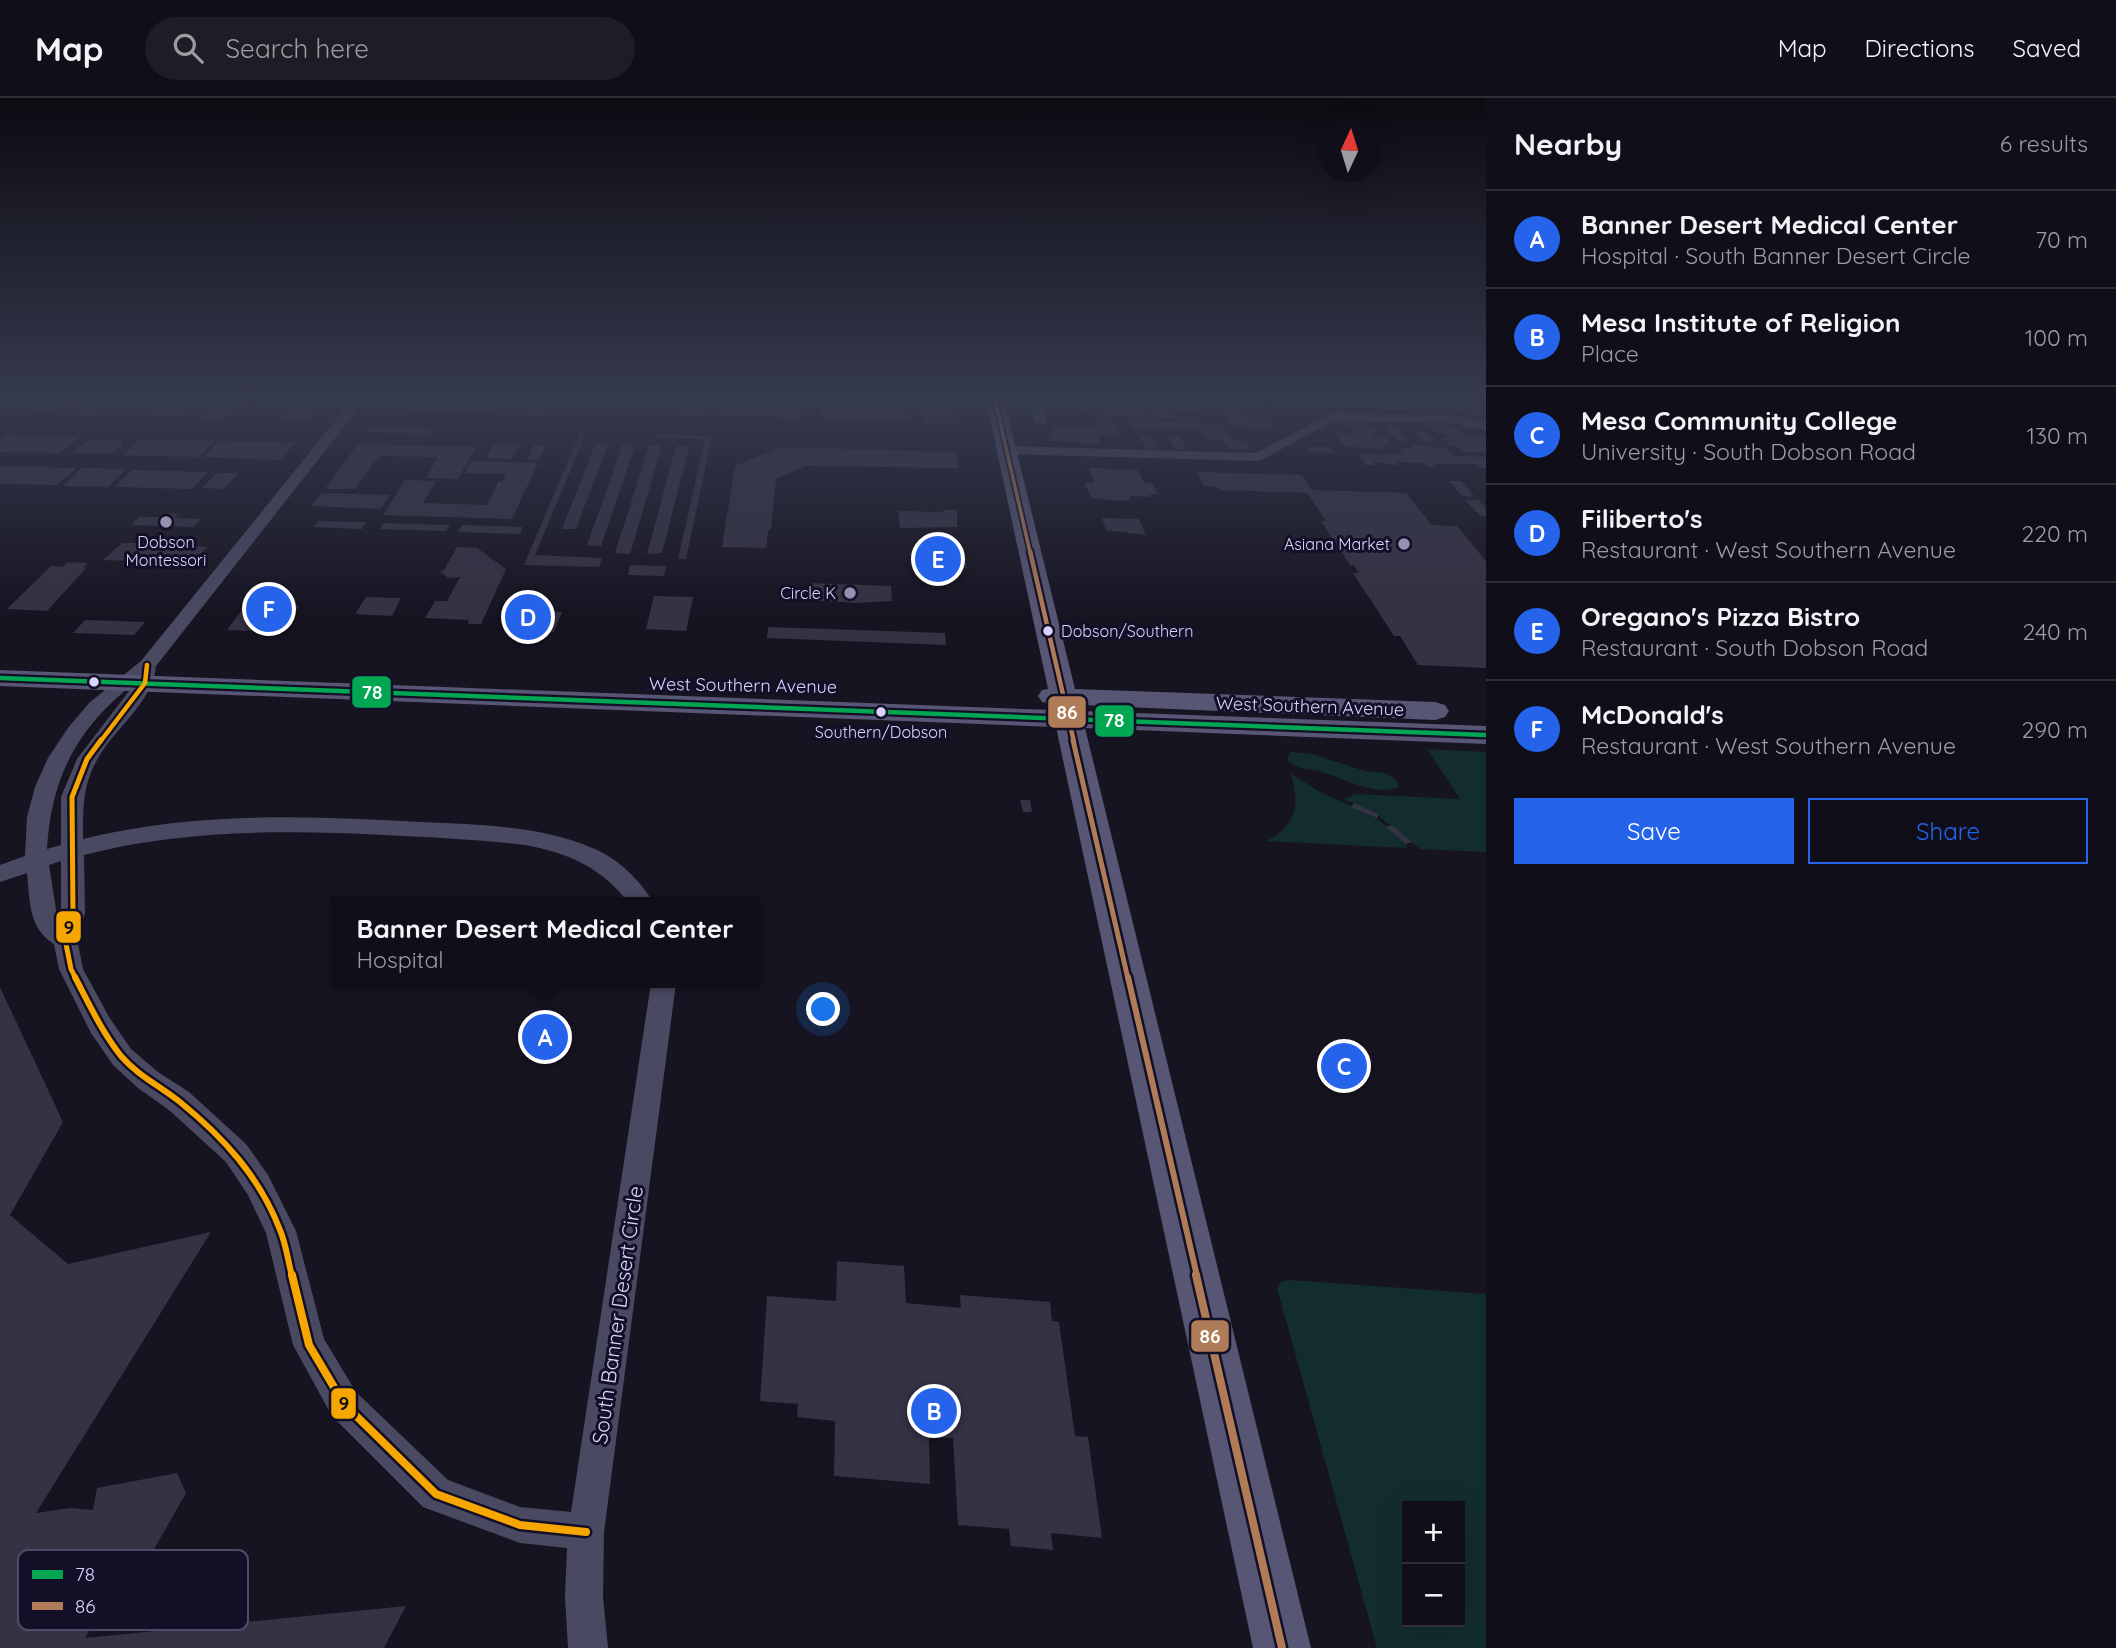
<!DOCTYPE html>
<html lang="en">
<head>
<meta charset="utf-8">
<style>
  :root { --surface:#100f19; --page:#1e1d26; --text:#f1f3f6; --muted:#9c9ca2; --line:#302f38; --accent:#2563eb }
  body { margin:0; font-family:Quicksand,sans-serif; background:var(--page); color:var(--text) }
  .controls { position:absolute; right:21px; bottom:21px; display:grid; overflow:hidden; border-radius:0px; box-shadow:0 7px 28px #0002 }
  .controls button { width:63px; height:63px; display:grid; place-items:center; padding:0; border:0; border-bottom:2px solid var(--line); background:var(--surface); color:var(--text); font:35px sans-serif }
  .compass { position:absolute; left:1318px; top:21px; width:63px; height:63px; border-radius:50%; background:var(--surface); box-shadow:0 7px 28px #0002; rotate:4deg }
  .you { position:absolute; left:824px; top:912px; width:24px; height:24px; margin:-18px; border:5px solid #fff; border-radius:50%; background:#1a73e8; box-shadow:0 0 0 10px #1a73e833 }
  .badge { display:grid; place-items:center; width:46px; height:46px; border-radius:50%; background:var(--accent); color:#fff; font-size:23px; font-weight:700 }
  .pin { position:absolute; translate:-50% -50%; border:4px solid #fff; box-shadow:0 2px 7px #0006 }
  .popup { position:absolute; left:330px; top:799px; width:430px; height:91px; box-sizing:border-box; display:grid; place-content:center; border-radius:0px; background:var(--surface); filter:drop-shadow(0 2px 5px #0005); font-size:23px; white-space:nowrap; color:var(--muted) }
  .popup b { font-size:26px; color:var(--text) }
  .popup::after { content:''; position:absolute; left:50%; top:100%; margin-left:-14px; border:14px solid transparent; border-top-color:var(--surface) }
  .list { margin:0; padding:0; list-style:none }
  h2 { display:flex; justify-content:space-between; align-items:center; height:91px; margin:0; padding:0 28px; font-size:30px }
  h2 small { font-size:23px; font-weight:400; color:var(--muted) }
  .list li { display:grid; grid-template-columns:46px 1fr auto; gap:21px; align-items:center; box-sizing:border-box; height:98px; padding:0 28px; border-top:2px solid var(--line) }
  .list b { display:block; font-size:26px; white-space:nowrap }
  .list p { margin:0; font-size:23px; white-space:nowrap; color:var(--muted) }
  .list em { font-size:23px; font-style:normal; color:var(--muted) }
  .actions { display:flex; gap:14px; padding:21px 28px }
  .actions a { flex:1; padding:16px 0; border:2px solid var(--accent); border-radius:0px; text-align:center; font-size:24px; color:var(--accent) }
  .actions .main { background:var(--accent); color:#fff }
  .icon { flex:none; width:38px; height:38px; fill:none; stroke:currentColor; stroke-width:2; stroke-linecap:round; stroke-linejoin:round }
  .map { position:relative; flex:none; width:1486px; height:1550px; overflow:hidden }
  header { display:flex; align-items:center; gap:42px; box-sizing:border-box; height:98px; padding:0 35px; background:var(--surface); border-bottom:2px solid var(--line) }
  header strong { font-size:33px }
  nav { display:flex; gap:38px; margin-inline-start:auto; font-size:24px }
  .search { width:490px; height:63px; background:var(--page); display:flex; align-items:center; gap:18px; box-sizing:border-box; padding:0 24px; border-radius:38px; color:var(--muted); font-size:26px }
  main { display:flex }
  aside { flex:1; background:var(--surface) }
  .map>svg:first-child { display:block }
</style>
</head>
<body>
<header>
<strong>Map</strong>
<div class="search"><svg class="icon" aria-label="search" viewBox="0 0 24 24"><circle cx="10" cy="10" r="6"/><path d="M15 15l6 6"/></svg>Search here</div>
<nav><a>Map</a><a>Directions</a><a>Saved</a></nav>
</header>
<main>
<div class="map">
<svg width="1486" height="1550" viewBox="0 0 1486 1550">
  <rect width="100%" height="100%" fill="#161421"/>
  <g fill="#132c2d" fill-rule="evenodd">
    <polygon points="1427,651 1486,654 1486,754 1420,751 1376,716 1344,701 1356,696 1460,701"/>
    <path d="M1290,654l22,2 53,17 21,2 10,7 3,6c-23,13 -58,-10 -81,-15 -12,-3 -22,-1 -31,-11z"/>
    <path d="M1290,675l30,19 55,25 32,26 -1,5 -140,-7c30,-13 35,-40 24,-68z"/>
    <path d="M1291,1182l195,14v354h-109l-100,-360 5,-7zM1407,1408h53v116h-53z"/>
  </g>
  <g fill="#343243">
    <polygon points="43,302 69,302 54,314 24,313"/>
    <polygon points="88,302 114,302 96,317 71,316"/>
    <polygon points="167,302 196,302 178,319 148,318"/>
    <polygon points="216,302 244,302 225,321 198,320"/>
    <polygon points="297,302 324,302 305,323 279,322"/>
    <polygon points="382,302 409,302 404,309 377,309"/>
    <polygon points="525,302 550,302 543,317 518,316"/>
    <polygon points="680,302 709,302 706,319 676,318"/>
    <polygon points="920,302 949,302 954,325 923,325"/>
    <polygon points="1059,302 1091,302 1094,309 1141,311 1146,319 1081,315 1080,311 1062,310"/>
    <polygon points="1164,302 1201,302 1207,312 1170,314 1174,320 1155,319 1150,308 1168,309"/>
    <polygon points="1216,302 1236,302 1247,319 1268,320 1276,332 1235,329 1227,323"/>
    <polygon points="1245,302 1256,302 1266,316 1254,315"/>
    <polygon points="1290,302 1327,302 1329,305 1323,305 1330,313 1296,310"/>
    <polygon points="1382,302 1418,302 1423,308 1406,307 1410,312 1383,311 1377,304"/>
    <polygon points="1432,302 1451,302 1458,309 1478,310 1486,318 1443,313"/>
    <polygon points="416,303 515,306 510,316 408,313"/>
    <polygon points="717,306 804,308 803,320 714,317"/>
    <polygon points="820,308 908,311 909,323 820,320"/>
    <polygon points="1128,322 1219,326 1235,343 1245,343 1251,352 1229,351 1223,342 1206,341 1201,332 1134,331"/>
    <polygon points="1093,324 1114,324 1120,337 1098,336 1102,346 1051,343 1049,336 1055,336 1052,328 1095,329"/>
    <polygon points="1345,324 1364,325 1368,329 1376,329 1379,333 1371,333 1375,338 1384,338 1391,346 1381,346 1386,352 1345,348 1335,335 1358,336"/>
    <polygon points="1426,325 1453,328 1467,338 1486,340 1486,354 1464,354 1458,348 1451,348 1443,340 1451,340 1446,335 1436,335"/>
    <polygon points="1384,328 1396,329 1409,343 1396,342"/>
    <polygon points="371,329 434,331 431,336 367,334"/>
    <polygon points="1415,334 1427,334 1436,343 1423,343"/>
    <polygon points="580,335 586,335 535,457 602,460 599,469 524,467"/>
    <polygon points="6,337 79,339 60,355 0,354 0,341"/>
    <polygon points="657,337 712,338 686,461 678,461 705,341 657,339"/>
    <polygon points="1167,337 1179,338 1187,352 1175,352"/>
    <polygon points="1140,339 1153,339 1159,351 1146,351"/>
    <polygon points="91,341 124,342 120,346 124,346 112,356 71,355"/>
    <polygon points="141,341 215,343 198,359 123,357"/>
    <polygon points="219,343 295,345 280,362 203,359"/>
    <polygon points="358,346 476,349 458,381 426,380 438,359 379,358 355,391 325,391"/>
    <polygon points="494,346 519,347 511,361 486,360"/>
    <polygon points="599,346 608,346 576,431 562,431 595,347"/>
    <polygon points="623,346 635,348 601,448 587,447"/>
    <polygon points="1410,346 1447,351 1454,358 1486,359 1486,370 1480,370 1476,366 1433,366 1436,368 1427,368 1424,365 1396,364 1399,368 1373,363 1376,367 1366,367 1357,355 1404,357 1398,350 1413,350"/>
    <polygon points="534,347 546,348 539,362 527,362"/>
    <polygon points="653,347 662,347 630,456 615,455 649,348"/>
    <polygon points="676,348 689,349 662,455 647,456"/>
    <polygon points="781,349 956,354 959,370 806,368 776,381 771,431 768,433 766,450 722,449 735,368"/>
    <polygon points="1306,349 1330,349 1334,355 1310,354"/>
    <polygon points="471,363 538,365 512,421 383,417 405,382 436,383 423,405 487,407 499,383 502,384 506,376 465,375"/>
    <polygon points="0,368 77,370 57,387 0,386"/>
    <polygon points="82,370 126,371 108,389 63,388"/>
    <polygon points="1089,370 1138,372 1144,384 1153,386 1158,396 1150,396 1152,399 1129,398 1131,402 1120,403 1092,400 1085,387 1086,385 1094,385"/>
    <polygon points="132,372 208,374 192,391 114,389"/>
    <polygon points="1197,374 1302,377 1312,392 1406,395 1432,427 1457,428 1486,463 1486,570 1418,567 1400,538 1394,538 1353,475 1359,475 1354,467 1350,467 1321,423 1326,423 1307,395 1220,392 1218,389 1204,388"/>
    <polygon points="217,375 238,375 224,391 202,390"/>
    <polygon points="1449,383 1461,383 1475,399 1462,398"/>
    <polygon points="321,395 390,397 381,411 311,408"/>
    <polygon points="1465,402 1479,402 1486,410 1486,419 1480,418"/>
    <polygon points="943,412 957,412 957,429 900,430 898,413 943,414"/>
    <polygon points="169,415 178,416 175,420 201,421 193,429 131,427 139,419 162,419"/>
    <polygon points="1102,420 1139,421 1146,437 1106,432"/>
    <polygon points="318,423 366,424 362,431 313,429"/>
    <polygon points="384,425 450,427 446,433 380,431"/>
    <polygon points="462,427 523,429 520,436 458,434"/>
    <polygon points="154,441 184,442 180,447 207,449 192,465 103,462 122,445 150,445"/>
    <polygon points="457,449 477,450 506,471 481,526 468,526 469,522 425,520 435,503 447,503 460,479 448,480 440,473 444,472"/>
    <polygon points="910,453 964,453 967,470 912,468"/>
    <polygon points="67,464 88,465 83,470 86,470 47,513 7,511 51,468 63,469"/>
    <polygon points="630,467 666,468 664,478 628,477"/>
    <polygon points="808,485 891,488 892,503 856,505 807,502"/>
    <polygon points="254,495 287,496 280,507 299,508 283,534 227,532"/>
    <polygon points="654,498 693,499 686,533 646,531"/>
    <polygon points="366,499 401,500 392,518 355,516"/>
    <polygon points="525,513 535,513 530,534 515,533"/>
    <polygon points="548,513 562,514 554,534 539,533"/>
    <polygon points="85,522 145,524 134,537 73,535"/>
    <polygon points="768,529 945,535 946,547 767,540"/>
    <polygon points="1020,702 1030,702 1032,714 1023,714"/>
    <polygon points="1354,705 1379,716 1377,720 1351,709"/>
    <polygon points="1392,727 1412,744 1406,746 1386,729"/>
    <polygon points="0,889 63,1024 10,1117 68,1166 211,1134 36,1415 70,1410 93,1412 97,1390 177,1375 186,1395 136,1483 113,1473 99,1516 85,1540 406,1508 384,1550 0,1550"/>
    <polygon points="837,1163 904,1168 906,1205 961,1210 960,1197 1050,1204 1052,1223 1059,1224 1075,1338 1088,1339 1102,1440 1051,1435 1053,1452 1011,1448 1009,1431 958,1427 953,1340 929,1339 930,1386 834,1378 835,1323 797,1319 798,1306 760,1303 767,1198 836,1203"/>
  </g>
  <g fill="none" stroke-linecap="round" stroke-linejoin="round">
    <g fill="#4a4962" fill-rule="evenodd">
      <path d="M352,302h13l-209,266c-4,38 -42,62 -59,94 -15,26 -14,51 -14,79 111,-28 226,-23 339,-17 58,3 119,3 173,27 23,10 45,31 58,53h-25c-27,-35 -60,-49 -103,-57 -41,-5 -82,-7 -122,-9 -107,-6 -216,-8 -319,19l1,58 -8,26 6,30 26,48 22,32 27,23 31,20 57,52 22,31 28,56 28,108 32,53 92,88 72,27 51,5 80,-529h25l-72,549 -1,65 5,51h-40l-3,-51 2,-49 -47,-5 -97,-36 -91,-91 -39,-71 -27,-112 -18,-38 -22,-33 -57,-52 -31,-22 -25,-23 -22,-32 -32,-64 -5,-25c-26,-16 -24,-44 -27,-71l-27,9v-17l25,-9 2,-39 8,-30 13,-29 20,-30 21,-25 52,-42zM136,584l-59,77 -16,38v48l-14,4c4,-72 31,-123 89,-167zM61,763v52l-3,9 -9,-57z"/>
      <polygon points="1028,302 1040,302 1047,322 1045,325 1035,325"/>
      <polygon points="1332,315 1453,317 1486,325 1486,333 1453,325 1334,323 1259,363 1007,356 1000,352 1007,348 1256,355"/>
    </g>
    <polygon fill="#575674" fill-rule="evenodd" points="986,302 1004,302 1075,591 1435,604 1445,607 1449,613 1445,619 1435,622 1079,607 1081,613 1486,628 1486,646 1085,630 1311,1550 1253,1550 1056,629 0,588 0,572 1052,612 1051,606 1042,604 1038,598 1042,592 1048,591"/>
    <defs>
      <polyline id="bus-1" points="0,580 1486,637"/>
      <polyline id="bus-2-far4" points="995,302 1030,454"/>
      <polyline id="bus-2-far3" points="1030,453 1074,644"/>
      <polyline id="bus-2-far2" points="1073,642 1128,881"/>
      <polyline id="bus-2-far1" points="1128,879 1197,1178"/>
      <polyline id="bus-2" points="1196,1177 1282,1550"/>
      <polyline id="bus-3-far3" points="100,644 145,585 147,567"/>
      <polyline id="bus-3-far2" points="76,881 71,871 65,841 73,815 72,699 87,661 101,642"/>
      <path id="bus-3-far1" d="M75,879c14,27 27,55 46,79 16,19 39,30 59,46 43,35 80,75 100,128 6,14 8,31 12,46"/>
      <polyline id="bus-3" points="292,1177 309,1247 344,1306 436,1396 520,1427 586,1434"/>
    </defs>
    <use href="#bus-1" stroke="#130f26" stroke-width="9"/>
    <use href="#bus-2-far4" stroke="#130f26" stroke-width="7"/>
    <use href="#bus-2-far3" stroke="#130f26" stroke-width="9"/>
    <use href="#bus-2-far2" stroke="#130f26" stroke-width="10"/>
    <use href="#bus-2-far1" stroke="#130f26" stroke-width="11"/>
    <use href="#bus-2" stroke="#130f26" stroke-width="13"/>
    <use href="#bus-3-far3" stroke="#130f26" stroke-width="9"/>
    <use href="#bus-3-far2" stroke="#130f26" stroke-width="10"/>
    <use href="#bus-3-far1" stroke="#130f26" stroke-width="11"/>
    <use href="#bus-3" stroke="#130f26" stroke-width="13"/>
    <use href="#bus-1" stroke="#00a651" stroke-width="4.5"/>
    <use href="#bus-2-far4" stroke="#b07c57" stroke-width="3.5"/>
    <use href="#bus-2-far3" stroke="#b07c57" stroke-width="4.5"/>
    <use href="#bus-2-far2" stroke="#b07c57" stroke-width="5"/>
    <use href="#bus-2-far1" stroke="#b07c57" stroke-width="6"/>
    <use href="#bus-2" stroke="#b07c57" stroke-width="8"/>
    <use href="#bus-3-far3" stroke="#f7a600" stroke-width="4.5"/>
    <use href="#bus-3-far2" stroke="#f7a600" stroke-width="5"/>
    <use href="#bus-3-far1" stroke="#f7a600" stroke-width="6"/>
    <use href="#bus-3" stroke="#f7a600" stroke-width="8"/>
  </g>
  <linearGradient id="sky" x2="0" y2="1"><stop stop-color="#0c0b12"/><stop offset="0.58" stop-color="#363a4e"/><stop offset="1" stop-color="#363a4e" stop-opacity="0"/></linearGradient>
  <rect width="1486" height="519" fill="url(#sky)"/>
  <g fill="#9591b1" stroke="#130f26" stroke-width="2.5">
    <circle cx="166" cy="424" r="7"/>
    <circle cx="1404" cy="446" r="7"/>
    <circle cx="850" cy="495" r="7"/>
  </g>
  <g fill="#d9d4ff" stroke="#130f26" stroke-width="2.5">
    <circle cx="1048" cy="533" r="6"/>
    <circle cx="94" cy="584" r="6"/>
    <circle cx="881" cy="614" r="6"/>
  </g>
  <g text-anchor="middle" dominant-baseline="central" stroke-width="6" stroke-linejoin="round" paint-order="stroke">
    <g font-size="16" fill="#d9d4ff" stroke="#130f26" text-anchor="end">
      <text x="166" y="444" text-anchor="middle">Dobson<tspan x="166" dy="18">Montessori</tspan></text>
      <text x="1390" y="446">Asiana Market</text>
      <text x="836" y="495">Circle K</text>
    </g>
    <g font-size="16" fill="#d9d4ff" stroke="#130f26" text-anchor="start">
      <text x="1061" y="533">Dobson/Southern</text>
      <text x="881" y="634" text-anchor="middle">Southern/Dobson</text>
    </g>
    <g font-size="18" fill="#d9d4ff" stroke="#130f26">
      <text transform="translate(743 587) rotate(1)">West Southern Avenue</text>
      <text transform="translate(1310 608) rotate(2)">West Southern Avenue</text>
    </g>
    <g font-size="21" fill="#d9d4ff" stroke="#130f26">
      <text transform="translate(617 1217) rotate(-82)">South Banner Desert Circle</text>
    </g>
  </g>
  <rect x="18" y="1452" width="230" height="80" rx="10" fill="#130f26" stroke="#4e4a67" stroke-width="2"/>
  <rect x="32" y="1472" width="31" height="9" fill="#00a651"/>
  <rect x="32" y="1504" width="31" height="8" fill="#b07c57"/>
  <g font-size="19" fill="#d9d4ff">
    <text x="75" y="1483">78</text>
    <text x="75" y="1515">86</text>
  </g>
  <g stroke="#130f26" stroke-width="2.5">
    <rect x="351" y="577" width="41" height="34" rx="7" fill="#00a651"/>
    <rect x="1047" y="597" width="40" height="34" rx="7" fill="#b07c57"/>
    <rect x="1094" y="606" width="41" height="34" rx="7" fill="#00a651"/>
    <rect x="55" y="812" width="27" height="34" rx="7" fill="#f7a600"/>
    <rect x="1190" y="1221" width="40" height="34" rx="7" fill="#b07c57"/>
    <rect x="330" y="1289" width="27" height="33" rx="7" fill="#f7a600"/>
  </g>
  <g font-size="19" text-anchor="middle" font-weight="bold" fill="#fff">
    <text x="372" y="601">78</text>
    <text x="1067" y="621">86</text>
    <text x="1114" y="629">78</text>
    <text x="1210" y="1245">86</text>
  </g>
  <g font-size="19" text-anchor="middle" font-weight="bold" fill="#111">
    <text x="69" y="836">9</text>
    <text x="344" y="1312">9</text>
  </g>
</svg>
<div class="controls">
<button>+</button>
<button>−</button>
</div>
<svg class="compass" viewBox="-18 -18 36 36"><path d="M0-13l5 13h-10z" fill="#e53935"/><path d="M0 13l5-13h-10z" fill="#9c9ca2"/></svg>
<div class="you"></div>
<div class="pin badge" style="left:545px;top:939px">A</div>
<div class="popup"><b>Banner Desert Medical Center</b>Hospital</div>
<div class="pin badge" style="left:934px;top:1313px">B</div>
<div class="pin badge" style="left:1344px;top:968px">C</div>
<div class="pin badge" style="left:528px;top:519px">D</div>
<div class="pin badge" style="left:938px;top:461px">E</div>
<div class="pin badge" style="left:269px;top:511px">F</div>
</div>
<aside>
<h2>Nearby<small>6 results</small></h2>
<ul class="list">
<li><span class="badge">A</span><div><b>Banner Desert Medical Center</b><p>Hospital · South Banner Desert Circle</p></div><em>70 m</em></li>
<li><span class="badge">B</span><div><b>Mesa Institute of Religion</b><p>Place</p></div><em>100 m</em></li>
<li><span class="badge">C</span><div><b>Mesa Community College</b><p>University · South Dobson Road</p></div><em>130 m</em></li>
<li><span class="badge">D</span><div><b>Filiberto's</b><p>Restaurant · West Southern Avenue</p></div><em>220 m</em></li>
<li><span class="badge">E</span><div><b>Oregano's Pizza Bistro</b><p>Restaurant · South Dobson Road</p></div><em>240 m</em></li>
<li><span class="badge">F</span><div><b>McDonald's</b><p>Restaurant · West Southern Avenue</p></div><em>290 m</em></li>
</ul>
<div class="actions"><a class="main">Save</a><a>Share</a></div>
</aside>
</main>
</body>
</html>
